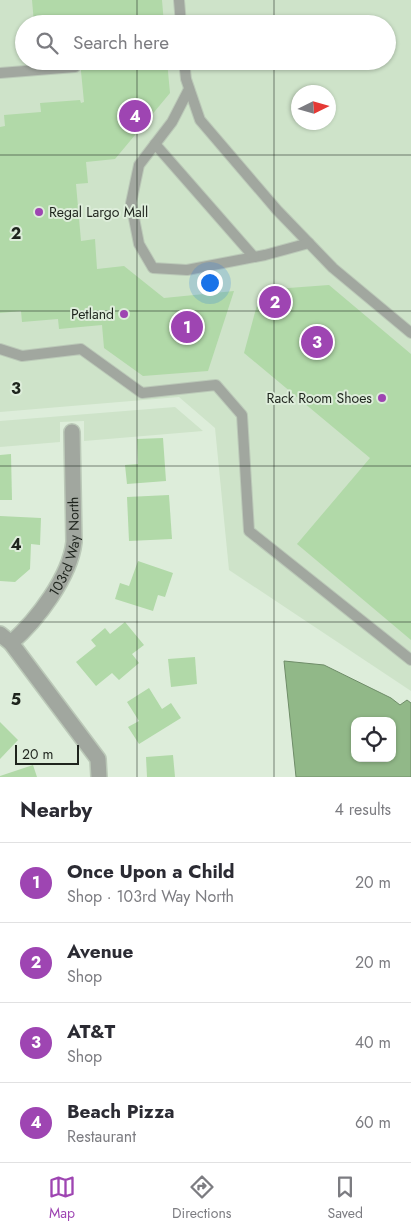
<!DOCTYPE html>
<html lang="en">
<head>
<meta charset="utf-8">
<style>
  :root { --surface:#fff; --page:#f7f7f7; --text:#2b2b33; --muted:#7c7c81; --line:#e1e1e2; --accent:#9e45b2 }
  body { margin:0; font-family:Jost,sans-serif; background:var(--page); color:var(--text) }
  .controls { position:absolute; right:15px; bottom:15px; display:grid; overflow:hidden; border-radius:10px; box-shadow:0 1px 4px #0004 }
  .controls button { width:45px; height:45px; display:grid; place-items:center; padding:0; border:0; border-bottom:1px solid var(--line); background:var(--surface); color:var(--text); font:25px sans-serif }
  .compass { position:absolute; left:291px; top:85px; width:45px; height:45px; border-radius:50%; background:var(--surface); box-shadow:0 1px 4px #0004; rotate:85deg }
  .scale { position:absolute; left:15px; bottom:12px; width:64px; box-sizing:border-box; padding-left:5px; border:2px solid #1e241d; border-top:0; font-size:14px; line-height:18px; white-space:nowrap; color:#1e241d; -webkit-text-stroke:4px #ddedda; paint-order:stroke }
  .you { position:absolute; left:209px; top:282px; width:18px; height:18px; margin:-12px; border:4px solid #fff; border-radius:50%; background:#1a73e8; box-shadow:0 0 0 8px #1a73e833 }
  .badge { display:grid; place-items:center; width:32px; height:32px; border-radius:50%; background:var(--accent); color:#fff; font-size:16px; font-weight:700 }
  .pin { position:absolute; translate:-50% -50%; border:2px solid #fff; box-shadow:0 1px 5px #0006 }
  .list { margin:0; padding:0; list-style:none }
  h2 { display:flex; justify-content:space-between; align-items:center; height:65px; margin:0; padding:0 20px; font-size:21px }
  h2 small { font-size:16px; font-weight:400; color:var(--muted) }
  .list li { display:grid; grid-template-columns:32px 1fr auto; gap:15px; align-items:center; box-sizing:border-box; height:80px; padding:0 20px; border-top:1px solid var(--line) }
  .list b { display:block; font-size:19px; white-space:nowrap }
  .list p { margin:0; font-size:16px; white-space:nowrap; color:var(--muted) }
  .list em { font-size:16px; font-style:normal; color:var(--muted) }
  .icon { flex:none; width:28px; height:28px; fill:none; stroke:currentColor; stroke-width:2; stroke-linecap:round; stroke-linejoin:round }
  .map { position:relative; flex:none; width:411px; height:777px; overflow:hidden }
  .search { position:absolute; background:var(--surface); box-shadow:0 1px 4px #0004; left:15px; right:15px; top:15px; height:55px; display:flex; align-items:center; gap:12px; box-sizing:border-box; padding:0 18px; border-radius:28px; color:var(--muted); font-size:19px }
  .sheet { height:385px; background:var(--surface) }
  nav { display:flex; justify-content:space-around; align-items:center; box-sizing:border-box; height:70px; border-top:1px solid var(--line); background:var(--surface); font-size:14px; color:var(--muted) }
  nav a { display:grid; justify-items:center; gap:2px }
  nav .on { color:var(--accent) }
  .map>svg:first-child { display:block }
</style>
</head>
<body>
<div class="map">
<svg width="411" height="777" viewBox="0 0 411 777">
  <rect width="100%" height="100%" fill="#ddedda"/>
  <g fill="#cee3c9" fill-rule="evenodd">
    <path d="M0,0h411v691l-182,-121 -14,-142 -36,-31 -179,15zM24,24h363v37h-363zM298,92h30v30h-30z"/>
    <polygon points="175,407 203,431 84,441 84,421 60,422 60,442 0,447 0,421"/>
  </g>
  <path fill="#91b888" stroke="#6e8c68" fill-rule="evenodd" d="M284,661l40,4 67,33 9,7 7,-5 4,3v74h-115zM355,721h37v37h-37z"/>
  <g fill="#b1d9a8">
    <polygon points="32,0 162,0 164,24 77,24 77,21 34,23"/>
    <polygon points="80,61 167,61 170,93 115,159 86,162 88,183 76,184 81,241 95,239 97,269 124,266 164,298 234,291 208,371 143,376 104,348 102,325 59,329 58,319 22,322 21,311 0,313 0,127 5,126 4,115 41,112 40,103 80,100 81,103 84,102"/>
    <polygon points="329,285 411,354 411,640 297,544 370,458 244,353 261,290"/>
    <polygon points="163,438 166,481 127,484 125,465 138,464 137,439"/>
    <polygon points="11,454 12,500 0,500 0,455"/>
    <polygon points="169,495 172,539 129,541 127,497"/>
    <polygon points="0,516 41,518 40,545 31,544 30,569 15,582 0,581"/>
    <polygon points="138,561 173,573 165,597 158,595 153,611 115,599 120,583 129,586"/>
    <polygon points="125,622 144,645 132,654 139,663 119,680 112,673 96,686 76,662 96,646 91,640 105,628 110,634"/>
    <polygon points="195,657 197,684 171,687 168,659"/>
    <polygon points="149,688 162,709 171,703 181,718 139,744 128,727 139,721 127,702"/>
    <polygon points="0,722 18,740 0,759"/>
    <polygon points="173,755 175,777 147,777 146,757"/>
    <polygon points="33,765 37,777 0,777 0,776"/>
  </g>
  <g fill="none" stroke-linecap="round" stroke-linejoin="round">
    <defs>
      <g id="lane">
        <polyline points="179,0 181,24"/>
        <polyline points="184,61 186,79 200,120 277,210 333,268 411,333"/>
        <polyline points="0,73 75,67"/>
        <polyline points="189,89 172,122 139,165 131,203 139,244 153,268 187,270 265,255 309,243"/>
        <polyline points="155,144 254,257"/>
        <polyline points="0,349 22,356 81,349 142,393 216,385 242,415 249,531 411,660"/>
      </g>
      <g id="street">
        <polyline points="0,634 11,643 98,759 99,777"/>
        <path id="s1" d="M11,643c26,-23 59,-66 63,-101l-2,-110"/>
      </g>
    </defs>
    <use href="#lane" stroke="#bbc9b8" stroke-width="12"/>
    <use href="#street" stroke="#bbc9b8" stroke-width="18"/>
    <use href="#lane" stroke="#a1a79f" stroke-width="10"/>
    <use href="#street" stroke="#a1a79f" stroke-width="15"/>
  </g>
  <path fill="none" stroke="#1e241d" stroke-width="1" stroke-opacity="0.55" d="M137,0v24M274,0v24M137,61v716M274,61v716M0,155h411M0,311h411M0,466h411M0,622h411"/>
  <g fill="#9e45b2" stroke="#ddedda" stroke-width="2">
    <circle cx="39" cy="212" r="5"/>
    <circle cx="124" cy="314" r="5"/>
    <circle cx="382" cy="398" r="5"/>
  </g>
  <g text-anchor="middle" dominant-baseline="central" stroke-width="4" stroke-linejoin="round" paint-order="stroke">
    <g font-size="14" fill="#1e241d" stroke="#ddedda" text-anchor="end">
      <text x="49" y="212" text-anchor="start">Regal Largo Mall</text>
      <text x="114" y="314">Petland</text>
      <text x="372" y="398">Rack Room Shoes</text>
    </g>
    <g font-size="14" fill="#1e241d" stroke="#ddedda">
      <text stroke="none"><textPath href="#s1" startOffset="115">103rd Way North</textPath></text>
    </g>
  </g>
  <g font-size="16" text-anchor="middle" font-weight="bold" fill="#1e241d" stroke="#ddedda" stroke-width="4" stroke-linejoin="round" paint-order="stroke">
    <text x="16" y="239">2</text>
    <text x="16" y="394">3</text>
    <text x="16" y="550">4</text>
    <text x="16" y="705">5</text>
  </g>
</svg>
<div class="controls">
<button><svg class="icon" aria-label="locate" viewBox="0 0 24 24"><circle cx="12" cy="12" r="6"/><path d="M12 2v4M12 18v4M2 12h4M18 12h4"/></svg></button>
</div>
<svg class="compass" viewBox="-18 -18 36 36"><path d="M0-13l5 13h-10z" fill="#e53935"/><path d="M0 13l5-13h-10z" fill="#7c7c81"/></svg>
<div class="scale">20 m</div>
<div class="you"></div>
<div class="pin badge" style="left:187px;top:327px">1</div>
<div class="pin badge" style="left:275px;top:302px">2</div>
<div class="pin badge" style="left:317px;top:342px">3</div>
<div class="pin badge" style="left:135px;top:116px">4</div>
<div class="search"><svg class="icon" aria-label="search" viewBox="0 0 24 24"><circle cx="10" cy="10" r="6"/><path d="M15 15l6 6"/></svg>Search here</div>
</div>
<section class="sheet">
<h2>Nearby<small>4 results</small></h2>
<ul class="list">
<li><span class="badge">1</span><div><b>Once Upon a Child</b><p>Shop · 103rd Way North</p></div><em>20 m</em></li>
<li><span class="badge">2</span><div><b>Avenue</b><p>Shop</p></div><em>20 m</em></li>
<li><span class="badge">3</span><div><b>AT&amp;T</b><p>Shop</p></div><em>40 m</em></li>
<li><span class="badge">4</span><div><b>Beach Pizza</b><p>Restaurant</p></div><em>60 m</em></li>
</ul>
</section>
<nav>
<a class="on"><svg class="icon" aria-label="map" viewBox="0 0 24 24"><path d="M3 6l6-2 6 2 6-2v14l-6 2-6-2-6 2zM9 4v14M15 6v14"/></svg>Map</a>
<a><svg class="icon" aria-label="directions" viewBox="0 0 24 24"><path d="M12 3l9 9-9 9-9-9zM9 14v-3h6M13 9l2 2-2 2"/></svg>Directions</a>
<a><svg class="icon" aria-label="saved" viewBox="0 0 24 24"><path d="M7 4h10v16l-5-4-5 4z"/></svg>Saved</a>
</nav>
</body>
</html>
